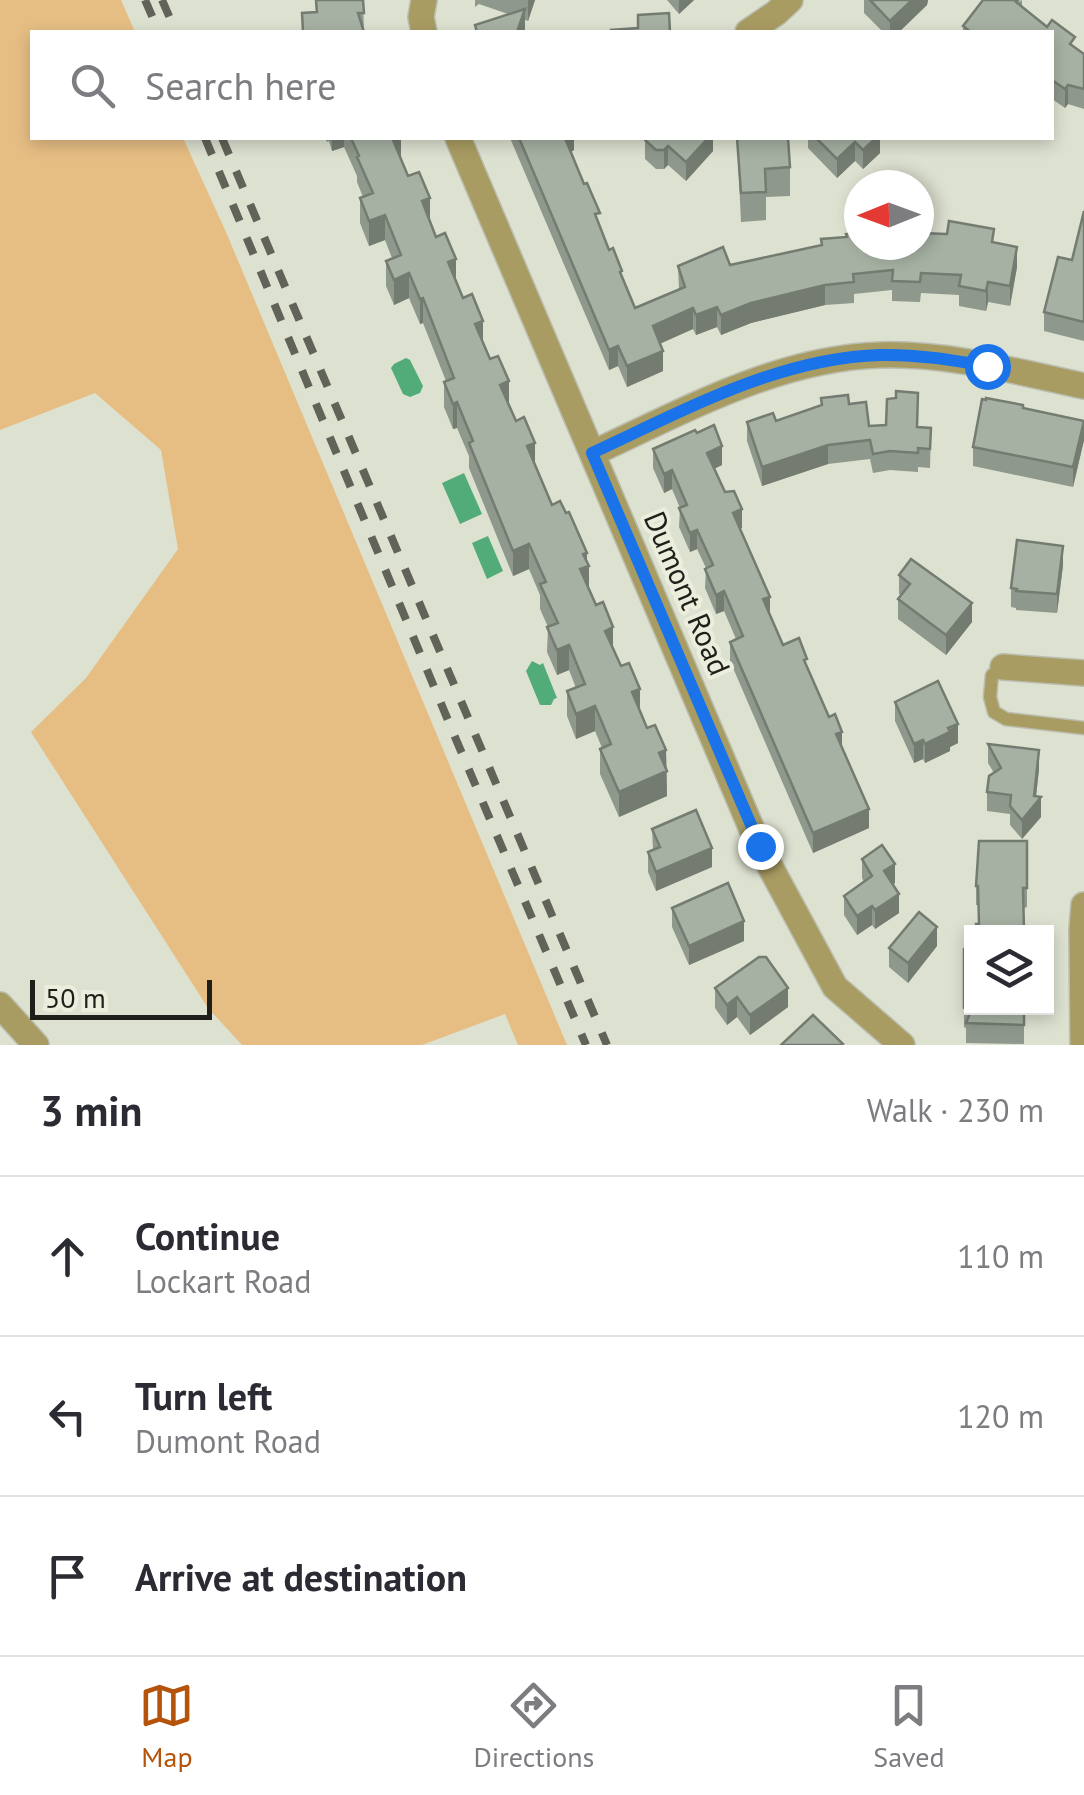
<!DOCTYPE html>
<html lang="en">
<head>
<meta charset="utf-8">
<style>
  :root { --surface:#fff; --page:#f7f7f7; --text:#2b2b33; --muted:#7c7c81; --line:#e1e1e2; --accent:#b45309 }
  body { margin:0; font-family:"PT Sans",sans-serif; background:var(--page); color:var(--text) }
  .controls { position:absolute; right:30px; bottom:30px; display:grid; overflow:hidden; border-radius:0px; box-shadow:0 5px 15px #0003 }
  .controls button { width:90px; height:90px; display:grid; place-items:center; padding:0; border:0; border-bottom:2px solid var(--line); background:var(--surface); color:var(--text); font:50px sans-serif }
  .compass { position:absolute; left:844px; top:170px; width:90px; height:90px; border-radius:50%; background:var(--surface); box-shadow:0 5px 15px #0003; rotate:269deg }
  .scale { position:absolute; left:30px; bottom:25px; width:182px; box-sizing:border-box; padding-left:10px; border:5px solid #1e1f19; border-top:0; font-size:28px; line-height:35px; white-space:nowrap; color:#1e1f19; -webkit-text-stroke:8px #ebeedd; paint-order:stroke }
  .stop { position:absolute; width:30px; height:30px; margin:-22px; border:8px solid #1a73e8; border-radius:50%; background:#fff }
  .stop.end { background:#1a73e8; border-color:#fff; box-shadow:0 2px 10px #0008 }
  .list { margin:0; padding:0; list-style:none }
  h2 { display:flex; justify-content:space-between; align-items:center; height:130px; margin:0; padding:0 40px; font-size:42px }
  h2 small { font-size:32px; font-weight:400; color:var(--muted) }
  .list li { display:grid; grid-template-columns:65px 1fr auto; gap:30px; align-items:center; box-sizing:border-box; height:160px; padding:0 40px; border-top:2px solid var(--line) }
  .list b { display:block; font-size:38px; white-space:nowrap }
  .list p { margin:0; font-size:32px; white-space:nowrap; color:var(--muted) }
  .list em { font-size:32px; font-style:normal; color:var(--muted) }
  .icon { flex:none; width:55px; height:55px; fill:none; stroke:currentColor; stroke-width:2; stroke-linecap:round; stroke-linejoin:round }
  .map { position:relative; flex:none; width:1084px; height:1045px; overflow:hidden }
  .search { position:absolute; background:var(--surface); box-shadow:0 5px 15px #0003; left:30px; right:30px; top:30px; height:110px; display:flex; align-items:center; gap:25px; box-sizing:border-box; padding:0 35px; border-radius:0px; color:var(--muted); font-size:38px }
  .sheet { height:610px; background:var(--surface) }
  nav { display:flex; justify-content:space-around; align-items:center; box-sizing:border-box; height:140px; border-top:2px solid var(--line); background:var(--surface); font-size:28px; color:var(--muted) }
  nav a { display:grid; justify-items:center; gap:5px }
  nav .on { color:var(--accent) }
  .map>svg:first-child { display:block }
</style>
</head>
<body>
<div class="map">
<svg width="1084" height="1045" viewBox="0 0 1084 1045">
  <rect width="100%" height="100%" fill="#dde1d0"/>
  <polygon fill="#e6be84" points="0,0 121,0 135,32 32,32 32,138 183,138 226,232 567,1045 518,1045 505,1014 422,1045 242,1045 208,1008 31,732 86,678 178,549 161,450 95,393 0,430"/>
  <g fill="#51ac7a">
    <polygon points="406,358 410,360 423,386 420,393 410,397 403,394 391,368 394,364"/>
    <polygon points="464,473 482,514 460,524 442,483"/>
    <polygon points="488,536 503,571 487,579 472,543"/>
    <polygon points="532,661 540,665 543,663 557,698 554,699 551,705 540,705 526,671"/>
  </g>
  <g fill="none" stroke-linecap="round" stroke-linejoin="round">
    <defs>
      <polyline id="service" points="1003,667 992,675 990,697 994,712 1006,719 1084,728"/>
      <g id="minor">
        <polyline points="424,32 421,17 424,0"/>
        <polyline points="748,32 776,13 790,0"/>
        <polyline points="458,138 759,846 835,987 902,1045"/>
        <path d="M593,453c91,-42 185,-95 287,-98 69,-2 138,17 204,31"/>
        <polyline points="1003,667 1084,673"/>
        <polyline points="0,1005 36,1045"/>
        <polyline points="1083,1045 1082,929 1084,905"/>
      </g>
    </defs>
    <use href="#service" stroke="#bbbeaf" stroke-width="15"/>
    <use href="#minor" stroke="#bbbeaf" stroke-width="28"/>
    <use href="#service" stroke="#a99c62" stroke-width="12"/>
    <use href="#minor" stroke="#a99c62" stroke-width="25"/>
    <g stroke="#616359" stroke-width="8" stroke-dasharray="18 18" stroke-linecap="butt">
      <polyline points="145,0 159,32"/>
      <polyline points="162,0 176,32"/>
      <polyline points="205,138 455,737 586,1045"/>
      <polyline points="222,138 607,1045"/>
    </g>
  </g>
  <g fill="#8f988c">
    <polygon points="315,0 363,0 364,32 302,32 302,13 316,13"/>
    <polygon points="475,0 535,0 528,21 525,20 524,32 475,32 475,25 508,14 479,4 475,7"/>
    <polygon points="667,0 694,0 679,14"/>
    <polygon points="864,0 928,0 927,5 899,32 883,32 864,13"/>
    <polygon points="1022,0 1022,6 1084,54 1084,109 1068,104 1065,108 1052,99 1052,32 963,32 963,26"/>
    <polygon points="325,138 401,138 401,159 408,176 430,221 552,505 587,562 589,588 647,728 666,750 667,796 619,817 600,774 600,749 602,748 595,731 576,739 567,716 567,691 576,688 569,670 557,675 547,652 548,627 540,609 540,595 529,569 513,576 469,468 469,456 457,428 453,429 444,407 444,382 446,381 423,323 420,324 409,298 394,305 386,286 386,261 392,258 385,240 369,246 360,223 360,198 363,197 357,182 357,176 344,147 332,151 329,141 327,142"/>
    <polygon points="510,138 574,138 574,150 571,152 609,250 635,308 679,289 678,266 730,265 994,243 1017,267 1010,306 988,302 986,311 959,306 959,295 921,293 920,302 892,301 892,290 854,294 854,303 825,305 751,323 721,335 717,327 696,335 693,329 660,343 663,371 627,387 618,366 609,370"/>
    <polygon points="645,138 713,138 713,151 686,181 668,165 664,169 656,169 645,159"/>
    <polygon points="737,138 790,167 790,196 766,197 766,220 741,222"/>
    <polygon points="808,138 880,138 880,153 863,169 855,161 837,178 808,148"/>
    <polygon points="1084,211 1084,341 1044,331 1044,312 1072,260"/>
    <polygon points="821,398 849,404 869,426 931,428 930,468 918,467 918,472 890,470 873,473 870,459 828,464 762,486 747,441 747,422 776,421 821,406"/>
    <polygon points="1023,408 1084,440 1073,487 973,466 973,447"/>
    <polygon points="653,449 722,465 714,469 742,528 740,529 770,614 783,645 807,667 842,748 869,828 813,853 730,661 730,642 736,639 724,611 716,614 705,588 706,568 697,549 690,552 679,527 680,508 672,489 664,493 653,468"/>
    <polygon points="1063,565 1057,613 1016,610 1016,608 1011,607 1011,588"/>
    <polygon points="899,575 972,622 946,655 898,619 898,599 901,595 899,594"/>
    <polygon points="895,702 958,743 950,747 950,751 925,763 923,759 914,763 895,721"/>
    <polygon points="988,744 1039,769 1036,797 1041,817 1022,839 1010,825 1010,814 987,811 987,792 994,773 988,763"/>
    <polygon points="652,829 712,867 656,891 648,872 648,852 653,850"/>
    <polygon points="1027,841 1027,907 978,924 978,905 976,905 976,886"/>
    <polygon points="862,859 895,883 893,884 899,913 875,929 872,925 857,935 844,915 844,896 864,882 862,878"/>
    <polygon points="672,908 744,941 689,965 672,927"/>
    <polygon points="937,946 908,983 889,967 889,948"/>
    <polygon points="964,950 1024,1008 1024,1044 966,1043 966,1028 964,1027"/>
    <polygon points="715,988 788,1007 750,1035 737,1017 727,1025 715,1008"/>
  </g>
  <g fill="#747c72">
    <polygon points="528,0 535,0 528,21"/>
    <polygon points="679,0 694,0 679,14"/>
    <polygon points="912,0 928,0 927,5 899,32 890,32 890,21"/>
    <polygon points="525,9 525,29 524,32 517,32"/>
    <polygon points="1068,85 1068,104 1065,108 1065,89"/>
    <polygon points="332,138 344,138 344,147 332,151"/>
    <polygon points="401,138 401,162 393,140"/>
    <polygon points="564,138 574,138 574,150 564,155"/>
    <polygon points="708,138 713,138 713,151 686,181 686,162"/>
    <polygon points="876,138 880,138 880,153 863,169 863,150"/>
    <polygon points="855,142 855,161 837,178 837,159"/>
    <polygon points="668,146 668,165 664,169 664,150"/>
    <polygon points="430,198 430,223 422,201"/>
    <polygon points="385,215 385,240 369,246 369,221"/>
    <polygon points="1017,247 1017,267 1010,306 1010,286"/>
    <polygon points="456,259 456,284 448,262"/>
    <polygon points="409,273 409,298 394,305 394,280"/>
    <polygon points="988,282 988,302 986,311 986,291"/>
    <polygon points="825,285 825,305 751,323 721,335 721,315 751,303"/>
    <polygon points="423,298 423,323 420,324 420,299"/>
    <polygon points="717,307 717,327 696,335 696,315"/>
    <polygon points="693,308 693,329 653,347 653,326"/>
    <polygon points="483,321 483,346 475,324"/>
    <polygon points="618,346 618,366 609,370 609,350"/>
    <polygon points="663,351 663,371 627,387 627,366"/>
    <polygon points="509,381 509,406 500,385"/>
    <polygon points="457,402 457,428 453,429 453,404"/>
    <polygon points="1084,421 1084,440 1073,487 1073,467"/>
    <polygon points="535,443 535,468 527,446"/>
    <polygon points="828,445 828,464 762,486 762,467"/>
    <polygon points="722,446 722,465 707,472 707,453"/>
    <polygon points="672,470 672,489 664,493 664,474"/>
    <polygon points="742,509 742,528 733,532 733,513"/>
    <polygon points="697,530 697,549 690,552 690,533"/>
    <polygon points="529,544 529,569 513,576 513,551"/>
    <polygon points="1063,546 1063,565 1057,613 1057,594"/>
    <polygon points="587,553 587,567 589,566 589,591 580,569 583,554"/>
    <polygon points="724,591 724,611 716,614 716,595"/>
    <polygon points="770,597 770,616 763,599"/>
    <polygon points="972,603 972,622 946,655 946,635"/>
    <polygon points="613,627 613,652 605,631"/>
    <polygon points="569,645 569,670 557,675 557,650"/>
    <polygon points="640,689 640,714 632,692"/>
    <polygon points="595,706 595,731 576,739 576,714"/>
    <polygon points="958,724 958,743 950,747 950,751 925,763 925,744"/>
    <polygon points="842,732 842,751 836,734"/>
    <polygon points="923,740 923,759 914,763 914,744"/>
    <polygon points="666,750 667,796 619,817 619,792 659,753"/>
    <polygon points="1039,750 1039,769 1035,805 1041,797 1041,817 1022,839 1022,820 1034,796"/>
    <polygon points="869,809 869,828 813,853 813,833"/>
    <polygon points="712,848 712,867 656,891 656,872"/>
    <polygon points="895,864 895,883 884,890 884,871"/>
    <polygon points="899,894 899,913 875,929 875,910"/>
    <polygon points="872,906 872,925 857,935 857,916"/>
    <polygon points="744,921 744,941 689,965 689,946"/>
    <polygon points="937,927 937,946 908,983 908,963"/>
    <polygon points="788,988 788,1007 750,1035 750,1015"/>
    <polygon points="737,997 737,1017 727,1025 727,1005"/>
  </g>
  <g fill="#a6b1a3" stroke="#747c72" stroke-width="2.5">
    <polygon points="316,0 363,0 364,13 358,13 364,32 303,32 302,13 317,12"/>
    <polygon points="870,0 912,0 890,21"/>
    <polygon points="983,0 1018,0 1016,2 1047,27 1052,20 1075,37 1070,44 1084,54 1084,89 1068,85 1065,89 1052,80 1052,32 971,32 963,26"/>
    <polygon points="525,9 517,32 477,32 475,25"/>
    <polygon points="669,13 670,32 611,32 611,30 638,28 638,15"/>
    <polygon points="351,138 399,138 393,140 408,176 419,172 430,198 422,201 436,237 445,233 456,259 448,262 463,298 472,294 483,321 475,324 490,359 498,356 509,381 500,385 516,421 524,417 535,443 527,446 552,505 560,501 566,513 569,512 587,553 583,554 589,566 580,569 596,605 603,602 613,627 605,631 621,666 629,663 640,689 632,692 647,728 655,725 666,750 659,753 667,771 619,792 600,749 611,744 595,706 576,714 567,691 585,684 569,645 557,650 547,627 558,623 540,584 546,582 529,544 513,551 469,443 473,441 457,402 453,404 444,382 454,378 423,298 420,299 409,273 394,280 386,261 401,255 385,215 369,221 360,198 373,193 357,157 359,156"/>
    <polygon points="519,138 565,138 584,184 587,183 600,213 595,214 609,250 613,248 622,271 620,272 635,308 685,287 678,266 723,247 730,265 822,245 821,239 847,237 846,234 859,233 859,245 919,245 920,233 947,234 949,221 994,229 992,242 1017,247 1010,286 988,282 986,291 959,286 961,275 921,273 920,282 892,281 893,270 853,274 854,282 825,285 751,303 721,315 717,307 696,315 693,308 653,326 663,351 627,366 618,346 609,350"/>
    <polygon points="645,138 708,138 686,162 668,146 664,150 656,150 645,140"/>
    <polygon points="737,138 788,138 790,167 765,169 766,192 741,193"/>
    <polygon points="816,138 876,138 863,150 855,142 837,159"/>
    <polygon points="1084,211 1084,322 1044,312 1058,257 1072,260"/>
    <polygon points="896,391 918,393 917,427 931,428 930,449 918,448 918,453 890,451 873,454 870,440 828,445 762,467 747,422 773,413 776,421 822,405 821,398 848,395 849,404 866,402 869,426 886,425 887,399 896,398"/>
    <polygon points="986,398 1023,405 1023,408 1084,421 1073,467 973,447 982,399 986,400"/>
    <polygon points="714,425 722,446 707,453 725,492 734,491 742,509 733,513 770,597 763,599 783,645 799,638 807,659 804,660 829,717 835,714 842,732 836,734 869,809 813,833 730,642 743,636 724,591 716,595 705,569 713,565 697,530 690,533 679,508 687,505 672,470 664,474 653,449 695,430 697,433"/>
    <polygon points="1017,540 1063,546 1057,594 1016,591 1017,589 1011,588"/>
    <polygon points="911,559 972,603 946,635 898,599 910,584 899,575"/>
    <polygon points="938,681 958,724 948,728 950,732 925,744 923,740 914,744 895,702"/>
    <polygon points="988,744 1039,750 1034,796 1041,797 1022,820 1010,806 1011,795 987,792 989,776 1001,768"/>
    <polygon points="696,810 712,848 656,872 648,852 660,847 652,829"/>
    <polygon points="979,841 1027,841 1027,888 1023,888 1024,932 976,932 976,924 979,924 978,886 976,886"/>
    <polygon points="882,845 895,864 884,871 899,894 875,910 872,906 857,916 844,896 872,876 862,859"/>
    <polygon points="728,883 744,921 689,946 672,908"/>
    <polygon points="919,912 937,927 908,963 889,948"/>
    <polygon points="964,950 972,956 972,1008 1024,1008 1024,1025 966,1023 971,1011 964,1008"/>
    <polygon points="759,957 766,957 788,988 750,1015 737,997 727,1005 715,988"/>
    <polygon points="813,1015 843,1044 842,1045 781,1045"/>
  </g>
  <g fill="none" stroke-linecap="round" stroke-linejoin="round">
    <path stroke="#1a73e8" stroke-width="12" d="M760,846l-168,-393c91,-42 186,-95 288,-98 36,-1 72,5 107,11"/>
  </g>
  <g text-anchor="middle" dominant-baseline="central" stroke-width="8" stroke-linejoin="round" paint-order="stroke">
    <g font-size="30" fill="#1e1f19" stroke="#ebeedd">
      <text transform="translate(688 593) rotate(67)">Dumont Road</text>
    </g>
  </g>
</svg>
<div class="controls">
<button><svg class="icon" aria-label="layers" viewBox="0 0 24 24"><path d="M12 4l9 5-9 5-9-5zM3 14l9 5 9-5"/></svg></button>
</div>
<svg class="compass" viewBox="-18 -18 36 36"><path d="M0-13l5 13h-10z" fill="#e53935"/><path d="M0 13l5-13h-10z" fill="#7c7c81"/></svg>
<div class="scale">50 m</div>
<div class="stop" style="left:987px;top:366px"></div>
<div class="stop end" style="left:760px;top:846px"></div>
<div class="search"><svg class="icon" aria-label="search" viewBox="0 0 24 24"><circle cx="10" cy="10" r="6"/><path d="M15 15l6 6"/></svg>Search here</div>
</div>
<section class="sheet">
<h2>3 min<small>Walk · 230 m</small></h2>
<ul class="list">
<li><svg class="icon" aria-label="ahead" viewBox="0 0 24 24"><path d="M12 20V5M6 11l6-6 6 6"/></svg><div><b>Continue</b><p>Lockart Road</p></div><em>110 m</em></li>
<li><svg class="icon" aria-label="left" viewBox="0 0 24 24"><path d="M17 20v-9H6M10 6l-5 5 5 5"/></svg><div><b>Turn left</b><p>Dumont Road</p></div><em>120 m</em></li>
<li><svg class="icon" aria-label="arrive" viewBox="0 0 24 24"><path d="M6 21V4h12l-3 4 3 4H6"/></svg><div><b>Arrive at destination</b></div></li>
</ul>
</section>
<nav>
<a class="on"><svg class="icon" aria-label="map" viewBox="0 0 24 24"><path d="M3 6l6-2 6 2 6-2v14l-6 2-6-2-6 2zM9 4v14M15 6v14"/></svg>Map</a>
<a><svg class="icon" aria-label="directions" viewBox="0 0 24 24"><path d="M12 3l9 9-9 9-9-9zM9 14v-3h6M13 9l2 2-2 2"/></svg>Directions</a>
<a><svg class="icon" aria-label="saved" viewBox="0 0 24 24"><path d="M7 4h10v16l-5-4-5 4z"/></svg>Saved</a>
</nav>
</body>
</html>
